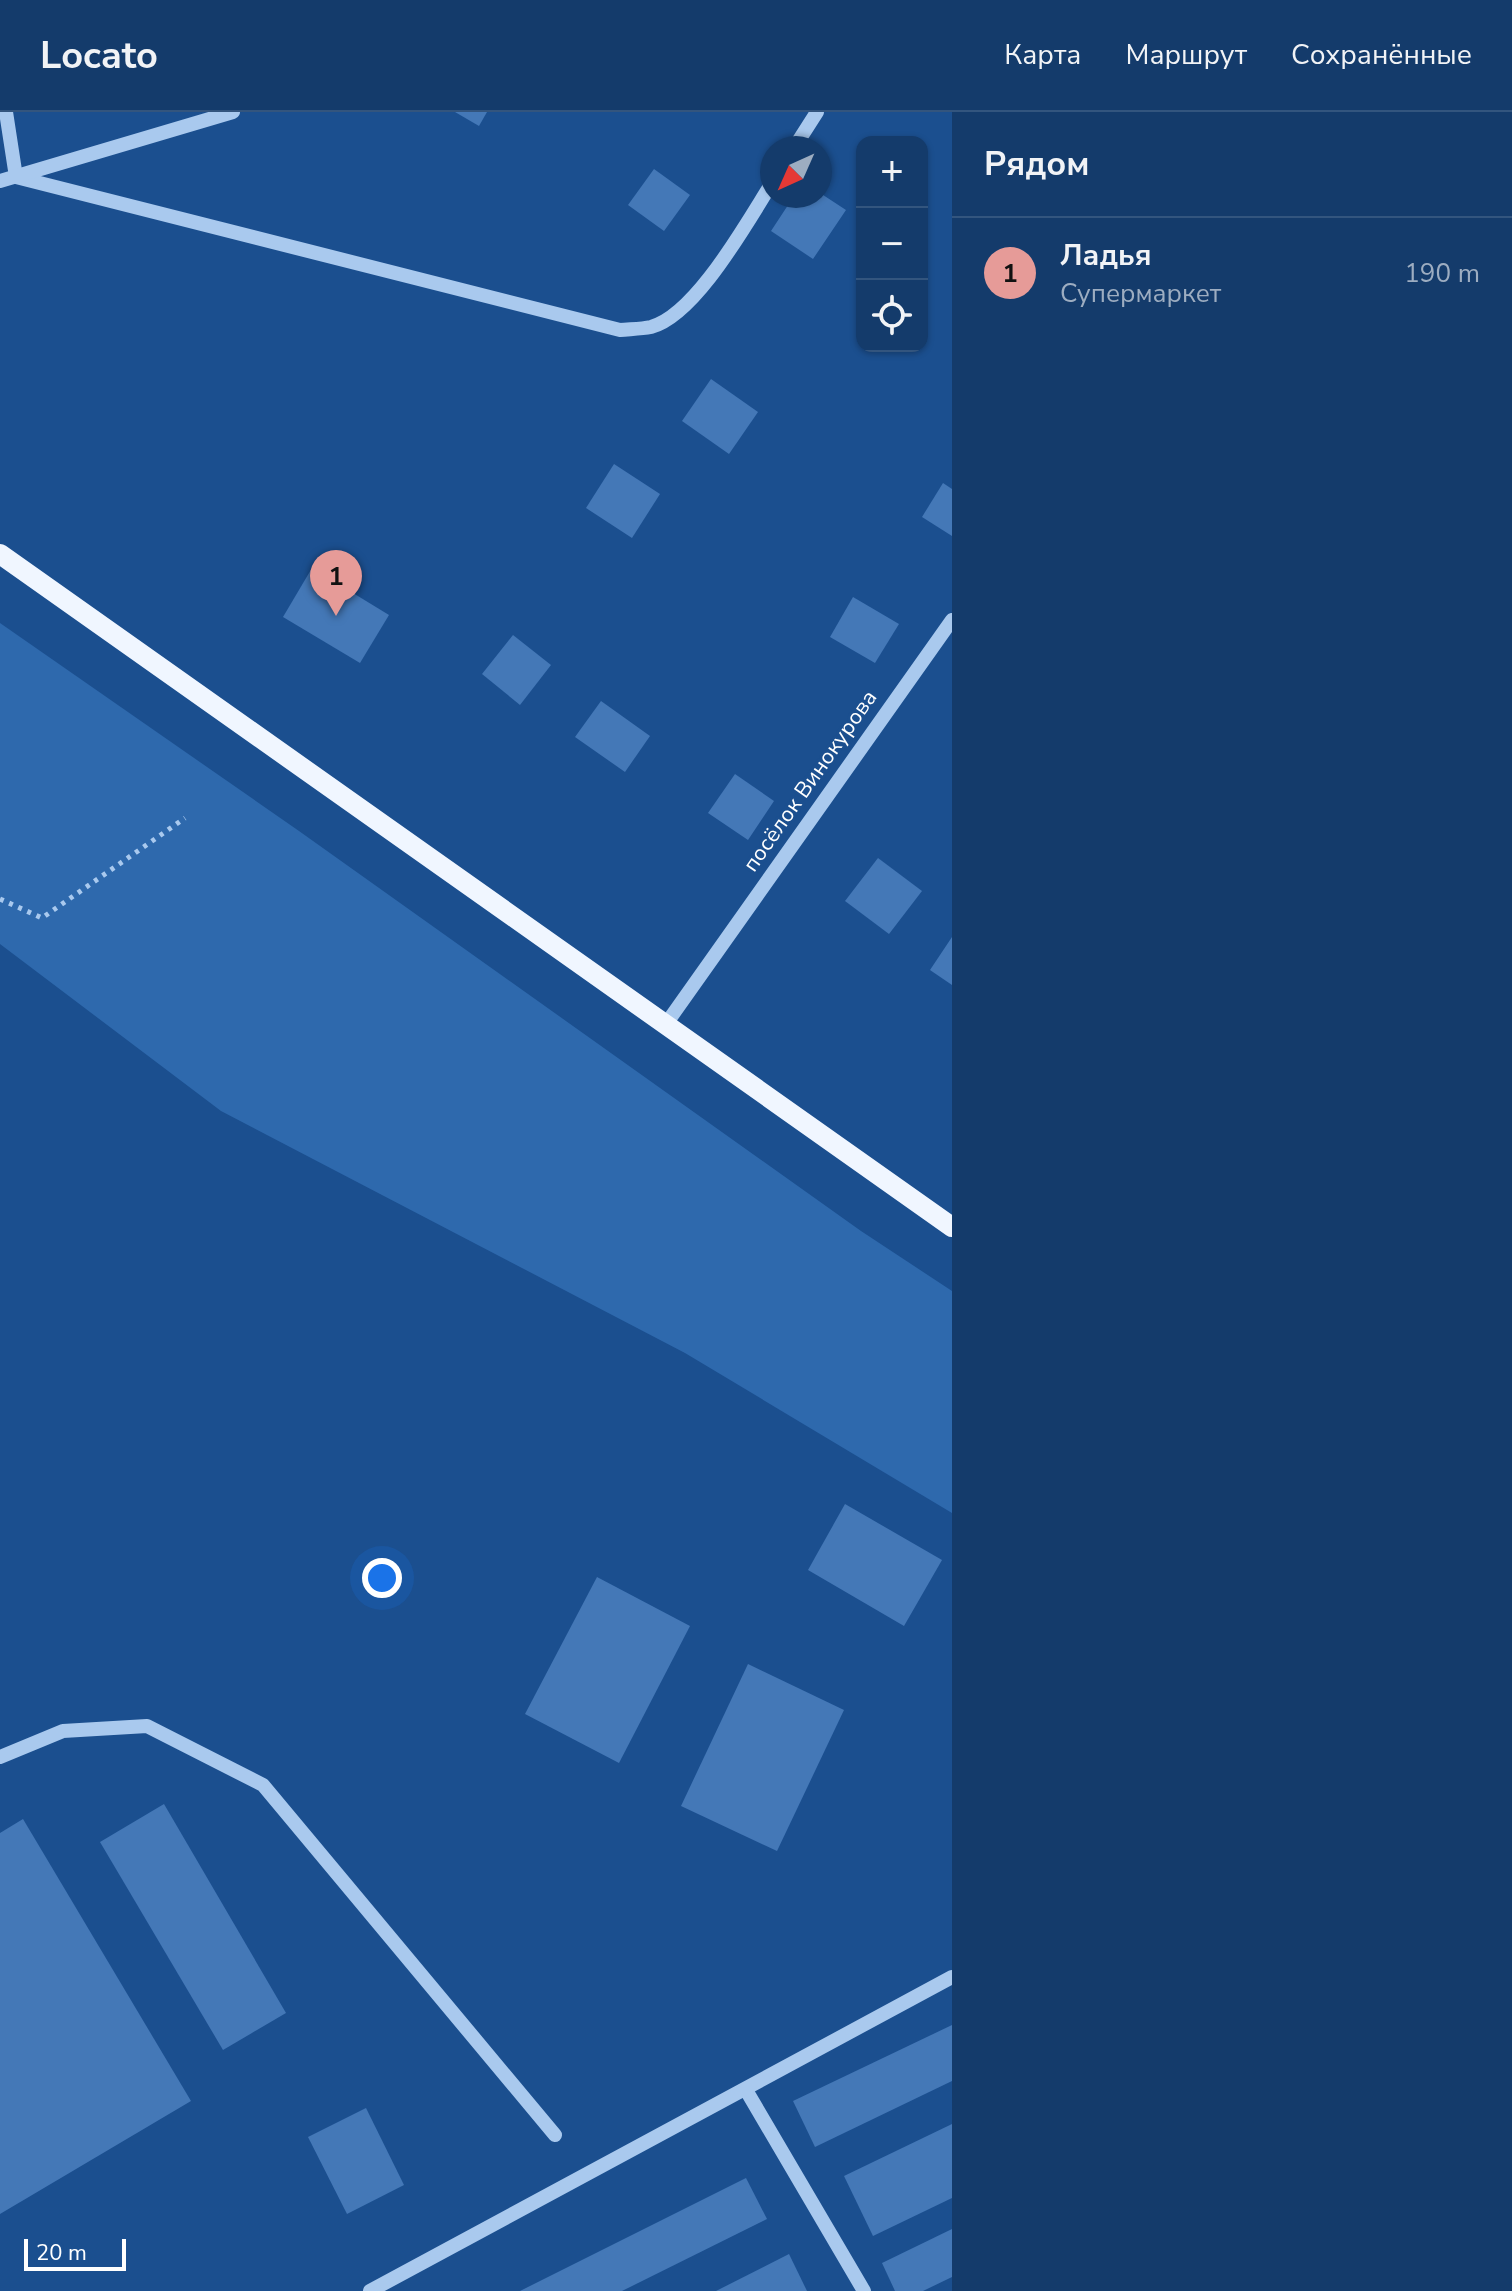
<!DOCTYPE html>
<html lang="ru">
<head>
<meta charset="utf-8">
<style>
  :root { --surface:#143b6b; --page:#214673; --text:#f1f3f6; --muted:#9dadc1; --line:#33557e; --accent:#e69b98 }
  body { margin:0; font-family:"Nunito Sans",sans-serif; background:var(--page); color:var(--text) }
  .controls { position:absolute; right:24px; top:24px; display:grid; overflow:hidden; border-radius:16px; box-shadow:0 2px 6px #0004 }
  .controls button { width:72px; height:72px; display:grid; place-items:center; padding:0; border:0; border-bottom:2px solid var(--line); background:var(--surface); color:var(--text); font:40px sans-serif }
  .compass { position:absolute; left:760px; top:24px; width:72px; height:72px; border-radius:50%; background:var(--surface); box-shadow:0 2px 6px #0004; rotate:225deg }
  .scale { position:absolute; left:24px; bottom:20px; width:102px; box-sizing:border-box; padding-left:8px; border:4px solid #fff; border-top:0; font-size:22px; line-height:28px; white-space:nowrap; color:#fff; -webkit-text-stroke:6px #1b4f8f; paint-order:stroke }
  .you { position:absolute; left:382px; top:1466px; width:28px; height:28px; margin:-20px; border:6px solid #fff; border-radius:50%; background:#1a73e8; box-shadow:0 0 0 12px #1a73e833 }
  .badge { display:grid; place-items:center; width:52px; height:52px; border-radius:50%; background:var(--accent); color:#111; font-size:26px; font-weight:700 }
  .pin { position:absolute; translate:-50% -66px; filter:drop-shadow(0 2px 4px #0008) }
  .pin::after { content:''; position:absolute; top:42px; width:28px; height:24px; background:inherit; clip-path:polygon(0 0,100% 0,50% 100%) }
  .list { margin:0; padding:0; list-style:none }
  h2 { display:flex; justify-content:space-between; align-items:center; height:104px; margin:0; padding:0 32px; font-size:34px }
  h2 small { font-size:26px; font-weight:400; color:var(--muted) }
  .list li { display:grid; grid-template-columns:52px 1fr auto; gap:24px; align-items:center; box-sizing:border-box; height:112px; padding:0 32px; border-top:2px solid var(--line) }
  .list b { display:block; font-size:30px; white-space:nowrap }
  .list p { margin:0; font-size:26px; white-space:nowrap; color:var(--muted) }
  .list em { font-size:26px; font-style:normal; color:var(--muted) }
  .icon { flex:none; width:44px; height:44px; fill:none; stroke:currentColor; stroke-width:2; stroke-linecap:round; stroke-linejoin:round }
  .map { position:relative; flex:none; width:952px; height:2179px; overflow:hidden }
  header { display:flex; align-items:center; gap:48px; box-sizing:border-box; height:112px; padding:0 40px; background:var(--surface); border-bottom:2px solid var(--line) }
  header strong { font-size:38px }
  nav { display:flex; gap:44px; margin-inline-start:auto; font-size:28px }
  main { display:flex }
  aside { flex:1; background:var(--surface) }
  .map>svg:first-child { display:block }
</style>
</head>
<body>
<header>
<strong>Locato</strong>
<nav><a>Карта</a><a>Маршрут</a><a>Сохранённые</a></nav>
</header>
<main>
<div class="map">
<svg width="952" height="2179" viewBox="0 0 952 2179">
  <rect width="100%" height="100%" fill="#1b4f8f"/>
  <polygon fill="#2e69ad" points="0,511 299,719 861,1119 952,1179 952,1401 685,1241 221,999 0,832"/>
  <g fill="#4478b7">
    <polygon points="455,0 487,0 479,14"/>
    <polygon points="654,57 690,83 664,119 628,93"/>
    <polygon points="820,81 846,98 813,147 771,119 794,84 820,84"/>
    <polygon points="711,267 758,300 729,342 682,309"/>
    <polygon points="614,352 660,382 632,426 586,396"/>
    <polygon points="943,371 952,377 952,424 922,405"/>
    <polygon points="312,456 389,503 360,551 283,505"/>
    <polygon points="853,485 899,512 875,551 830,525"/>
    <polygon points="513,523 551,553 520,593 482,562"/>
    <polygon points="601,589 650,624 625,660 575,625"/>
    <polygon points="735,662 774,689 748,728 708,701"/>
    <polygon points="878,746 922,779 889,822 845,789"/>
    <polygon points="952,825 952,873 930,858"/>
    <polygon points="845,1392 942,1448 904,1514 808,1458"/>
    <polygon points="597,1465 690,1514 619,1651 525,1602"/>
    <polygon points="748,1552 844,1598 777,1739 681,1694"/>
    <polygon points="164,1692 286,1901 223,1938 100,1730"/>
    <polygon points="23,1707 191,1989 0,2102 0,1721"/>
    <polygon points="952,1913 952,1969 815,2035 793,1989"/>
    <polygon points="366,1996 404,2073 347,2102 308,2025"/>
    <polygon points="952,2012 952,2086 873,2124 844,2064"/>
    <polygon points="746,2066 767,2107 622,2179 520,2179"/>
    <polygon points="952,2117 952,2165 923,2179 895,2179 882,2151"/>
    <polygon points="789,2142 807,2179 716,2179"/>
  </g>
  <g fill="none" stroke-linecap="round" stroke-linejoin="round">
    <polyline stroke="#a9c9ee" stroke-width="5" stroke-dasharray="4 6" stroke-linecap="butt" points="0,787 42,806 185,706"/>
    <g stroke="#a9c9ee" stroke-width="14">
      <polyline points="6,0 16,65"/>
      <polyline points="794,36 817,0"/>
      <path d="M16,65l604,153c10,-1 21,-1 31,-3 45,-12 96,-105 121,-144"/>
      <polyline points="0,69 233,0"/>
      <polyline points="666,912 952,508"/>
      <polyline points="0,1645 63,1619 147,1614 263,1673 555,2023"/>
      <polyline points="746,1978 864,2179"/>
      <polyline points="370,2179 952,1865"/>
    </g>
    <polyline stroke="#f0f6ff" stroke-width="20" points="0,442 952,1115"/>
  </g>
  <g text-anchor="middle" dominant-baseline="central" stroke-width="6" stroke-linejoin="round" paint-order="stroke">
    <g font-size="22" fill="#fff" stroke="#1b4f8f">
      <text transform="translate(810 669) rotate(-55)">посёлок Винокурова</text>
    </g>
  </g>
</svg>
<div class="controls">
<button>+</button>
<button>−</button>
<button><svg class="icon" aria-label="locate" viewBox="0 0 24 24"><circle cx="12" cy="12" r="6"/><path d="M12 2v4M12 18v4M2 12h4M18 12h4"/></svg></button>
</div>
<svg class="compass" viewBox="-18 -18 36 36"><path d="M0-13l5 13h-10z" fill="#e53935"/><path d="M0 13l5-13h-10z" fill="#9dadc1"/></svg>
<div class="scale">20 m</div>
<div class="you"></div>
<div class="pin badge" style="left:336px;top:504px">1</div>
</div>
<aside>
<h2>Рядом<small></small></h2>
<ul class="list">
<li><span class="badge">1</span><div><b>Ладья</b><p>Супермаркет</p></div><em>190 m</em></li>
</ul>
</aside>
</main>
</body>
</html>
